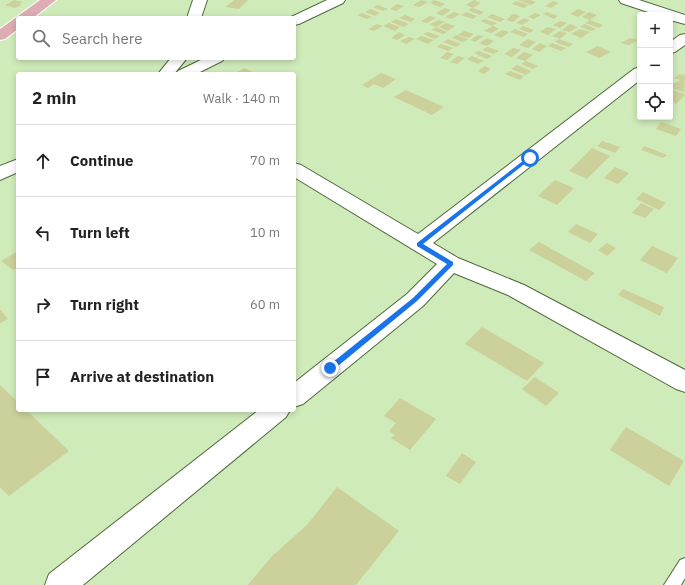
<!DOCTYPE html>
<html lang="en">
<head>
<meta charset="utf-8">
<style>
  :root { --surface:#fff; --page:#f2f2f2; --text:#222; --muted:#767676; --line:#e0e0e0 }
  body { margin:0; font-family:"IBM Plex Sans",sans-serif; background:var(--page); color:var(--text) }
  .controls { position:absolute; right:12px; top:12px; display:grid; overflow:hidden; border-radius:4px; box-shadow:0 2px 6px #0003 }
  .controls button { width:36px; height:36px; display:grid; place-items:center; padding:0; border:0; border-bottom:1px solid var(--line); background:var(--surface); color:var(--text); font:20px sans-serif }
  .stop { position:absolute; width:12px; height:12px; margin:-9px; border:3px solid #1a73e8; border-radius:50%; background:#fff }
  .stop.end { background:#1a73e8; border-color:#fff; box-shadow:0 1px 4px #0008 }
  .list { margin:0; padding:0; list-style:none }
  h2 { display:flex; justify-content:space-between; align-items:center; height:52px; margin:0; padding:0 16px; font-size:17px }
  h2 small { font-size:13px; font-weight:400; color:var(--muted) }
  .list li { display:grid; grid-template-columns:26px 1fr auto; gap:12px; align-items:center; box-sizing:border-box; height:72px; padding:0 16px; border-top:1px solid var(--line) }
  .list b { display:block; font-size:15px; white-space:nowrap }
  .list em { font-size:13px; font-style:normal; color:var(--muted) }
  .icon { flex:none; width:22px; height:22px; fill:none; stroke:currentColor; stroke-width:2; stroke-linecap:round; stroke-linejoin:round }
  .map { position:relative; flex:none; width:685px; height:585px; overflow:hidden }
  .search { position:absolute; background:var(--surface); box-shadow:0 2px 6px #0003; left:16px; top:16px; width:280px; height:44px; display:flex; align-items:center; gap:10px; box-sizing:border-box; padding:0 14px; border-radius:4px; color:var(--muted); font-size:15px }
  .panel { position:absolute; background:var(--surface); box-shadow:0 2px 6px #0003; left:16px; top:72px; width:280px; height:340px; border-radius:4px }
  .map>svg:first-child { display:block }
</style>
</head>
<body>
<div class="map">
<svg width="685" height="585" viewBox="0 0 685 585">
  <rect width="100%" height="100%" fill="#cfebba"/>
  <g fill="#ccd19b">
    <polygon points="14,0 23,2 19,4 22,5 15,8 5,5"/>
    <polygon points="234,0 248,0 239,9 225,7"/>
    <polygon points="421,0 428,2 419,7 413,5"/>
    <polygon points="434,0 445,4 440,7 430,3"/>
    <polygon points="474,0 481,3 473,8 466,5"/>
    <polygon points="518,0 530,0 536,2 531,5"/>
    <polygon points="516,1 529,5 524,8 512,4"/>
    <polygon points="553,1 559,3 551,8 545,6"/>
    <polygon points="397,4 404,6 396,11 390,9"/>
    <polygon points="378,5 388,9 383,11 373,7"/>
    <polygon points="445,8 451,10 442,16 436,13"/>
    <polygon points="472,8 484,12 480,15 468,10"/>
    <polygon points="371,9 380,13 375,16 365,12"/>
    <polygon points="578,9 586,12 578,17 570,14"/>
    <polygon points="454,12 460,14 452,19 445,17"/>
    <polygon points="466,12 477,16 473,19 461,15"/>
    <polygon points="547,12 558,16 554,19 543,14"/>
    <polygon points="589,12 597,15 590,20 582,17"/>
    <polygon points="362,13 372,17 367,19 357,15"/>
    <polygon points="535,13 541,15 534,19 528,17"/>
    <polygon points="492,14 505,19 500,22 487,17"/>
    <polygon points="513,14 520,16 513,22 506,20"/>
    <polygon points="405,15 415,19 411,22 399,18"/>
    <polygon points="430,16 436,18 427,23 421,21"/>
    <polygon points="524,18 530,20 522,25 516,23"/>
    <polygon points="396,19 409,24 404,27 391,22"/>
    <polygon points="485,19 497,23 492,26 480,21"/>
    <polygon points="439,20 445,22 436,27 430,24"/>
    <polygon points="590,20 603,25 599,28 585,23"/>
    <polygon points="560,21 567,23 560,28 553,25"/>
    <polygon points="389,23 400,27 395,31 383,26"/>
    <polygon points="446,23 455,26 448,31 439,27"/>
    <polygon points="377,24 383,26 374,31 368,29"/>
    <polygon points="570,24 578,27 569,32 562,30"/>
    <polygon points="584,24 596,29 592,31 580,27"/>
    <polygon points="493,26 499,29 491,33 484,31"/>
    <polygon points="523,26 534,30 530,33 519,29"/>
    <polygon points="436,27 448,32 443,34 432,30"/>
    <polygon points="547,27 556,29 548,35 540,32"/>
    <polygon points="515,29 528,34 524,37 510,32"/>
    <polygon points="580,29 590,32 581,38 571,34"/>
    <polygon points="502,30 509,32 501,38 494,35"/>
    <polygon points="464,31 474,34 469,38 458,35"/>
    <polygon points="560,31 567,33 560,39 552,36"/>
    <polygon points="399,32 405,35 397,40 391,38"/>
    <polygon points="428,32 440,36 435,39 423,34"/>
    <polygon points="456,35 468,39 463,42 452,38"/>
    <polygon points="478,35 484,36 475,42 470,40"/>
    <polygon points="421,36 434,40 428,44 416,39"/>
    <polygon points="409,37 415,39 406,44 400,41"/>
    <polygon points="487,38 494,41 487,46 479,43"/>
    <polygon points="630,38 638,40 629,45 620,43"/>
    <polygon points="448,39 461,44 456,47 443,42"/>
    <polygon points="528,39 536,42 528,48 519,45"/>
    <polygon points="559,39 573,44 569,47 555,42"/>
    <polygon points="540,43 547,46 539,52 532,49"/>
    <polygon points="552,43 566,48 561,51 548,46"/>
    <polygon points="441,44 453,48 448,51 437,47"/>
    <polygon points="598,46 611,52 599,58 586,52"/>
    <polygon points="487,47 499,51 494,54 482,50"/>
    <polygon points="513,48 521,50 512,57 504,54"/>
    <polygon points="479,51 492,56 487,59 474,53"/>
    <polygon points="447,52 454,54 447,60 440,58"/>
    <polygon points="524,52 533,55 525,61 516,58"/>
    <polygon points="458,56 465,58 457,64 450,62"/>
    <polygon points="472,56 484,61 478,64 467,59"/>
    <polygon points="526,61 538,66 533,69 521,64"/>
    <polygon points="517,65 531,71 526,75 511,69"/>
    <polygon points="485,66 491,69 484,74 478,71"/>
    <polygon points="244,68 258,74 234,74"/>
    <polygon points="510,71 524,76 520,80 505,74"/>
    <polygon points="381,73 396,79 383,88 374,84 368,88 362,85"/>
    <polygon points="679,74 685,75 684,92 670,88 670,86 680,80 674,78"/>
    <polygon points="670,89 685,94 685,95 676,104 670,101"/>
    <polygon points="406,90 444,107 432,115 394,97"/>
    <polygon points="661,122 681,129 676,136 656,129"/>
    <polygon points="602,141 620,147 615,153 597,146"/>
    <polygon points="644,146 667,155 663,158 641,150"/>
    <polygon points="592,148 610,156 587,179 569,171"/>
    <polygon points="615,167 629,173 618,184 604,178"/>
    <polygon points="555,180 574,188 557,205 538,196"/>
    <polygon points="643,192 666,203 659,210 636,199"/>
    <polygon points="641,203 654,209 645,218 632,213"/>
    <polygon points="576,224 598,234 590,243 568,232"/>
    <polygon points="539,242 595,273 586,281 529,250"/>
    <polygon points="607,243 616,248 607,256 598,250"/>
    <polygon points="652,246 678,258 667,273 640,260"/>
    <polygon points="18,251 18,267 13,270 1,261"/>
    <polygon points="623,289 664,307 660,316 618,295"/>
    <polygon points="0,310 1,310 8,319 0,323"/>
    <polygon points="482,327 544,363 527,381 465,344"/>
    <polygon points="535,377 559,393 546,406 522,389"/>
    <polygon points="0,385 18,402 18,410 26,410 69,451 9,496 0,487"/>
    <polygon points="400,398 436,419 410,450 391,438 395,435 389,431 396,423 384,416"/>
    <polygon points="626,427 684,461 669,486 610,450"/>
    <polygon points="462,453 476,462 460,484 446,476"/>
    <polygon points="337,487 399,531 356,585 248,585 272,556 307,525"/>
  </g>
  <g fill="none" stroke-linecap="round" stroke-linejoin="round">
    <defs>
      <polygon id="lane" points="685,558 685,578 681,585 664,585 680,560"/>
      <g id="street">
        <polygon points="193,0 207,0 201,18 187,18"/>
        <polygon points="327,0 345,0 343,3 299,24 294,25 294,18 289,18"/>
        <polygon points="619,0 639,0 685,15 685,24 670,20 670,15 657,15 621,3"/>
        <polygon points="685,34 685,45 675,52 670,53 670,42 680,35"/>
        <polygon points="171,58 187,58 174,74 158,74"/>
        <polygon points="205,58 225,58 222,61 196,74 176,74 178,71"/>
        <polygon points="640,67 640,80 433,243 458,258 524,285 685,370 685,392 676,389 508,295 454,273 423,306 303,404 294,407 294,383 407,294 437,264 294,177 294,163 301,165 418,234 634,69"/>
        <polygon points="18,159 18,172 0,180 0,166"/>
        <polygon points="259,410 290,410 286,417 83,585 45,585 49,574"/>
      </g>
      <polygon id="primary" points="40,0 56,0 33,18 18,18 18,29 5,39 0,40 0,29"/>
    </defs>
    <use href="#lane" stroke="#51693e" stroke-width="2"/>
    <use href="#street" stroke="#51693e" stroke-width="2"/>
    <use href="#primary" stroke="#fff" stroke-width="2"/>
    <use href="#lane" fill="#fff" fill-rule="evenodd"/>
    <use href="#street" fill="#fff" fill-rule="evenodd"/>
    <use href="#primary" fill="#deadb3" fill-rule="evenodd"/>
  </g>
  <polygon fill="#1a73e8" points="528,157 532,158 423,244 453,262 453,265 417,301 333,370 328,370 328,366 413,298 447,264 417,246 417,243"/>
</svg>
<div class="controls">
<button>+</button>
<button>−</button>
<button><svg class="icon" aria-label="locate" viewBox="0 0 24 24"><circle cx="12" cy="12" r="6"/><path d="M12 2v4M12 18v4M2 12h4M18 12h4"/></svg></button>
</div>
<div class="stop" style="left:530px;top:158px"></div>
<div class="stop end" style="left:330px;top:368px"></div>
<div class="search"><svg class="icon" aria-label="search" viewBox="0 0 24 24"><circle cx="10" cy="10" r="6"/><path d="M15 15l6 6"/></svg>Search here</div>
<section class="panel">
<h2>2 min<small>Walk · 140 m</small></h2>
<ul class="list">
<li><svg class="icon" aria-label="ahead" viewBox="0 0 24 24"><path d="M12 20V5M6 11l6-6 6 6"/></svg><div><b>Continue</b></div><em>70 m</em></li>
<li><svg class="icon" aria-label="left" viewBox="0 0 24 24"><path d="M17 20v-9H6M10 6l-5 5 5 5"/></svg><div><b>Turn left</b></div><em>10 m</em></li>
<li><svg class="icon" aria-label="right" viewBox="0 0 24 24"><path d="M7 20v-9h11M14 6l5 5-5 5"/></svg><div><b>Turn right</b></div><em>60 m</em></li>
<li><svg class="icon" aria-label="arrive" viewBox="0 0 24 24"><path d="M6 21V4h12l-3 4 3 4H6"/></svg><div><b>Arrive at destination</b></div></li>
</ul>
</section>
</div>
</body>
</html>
